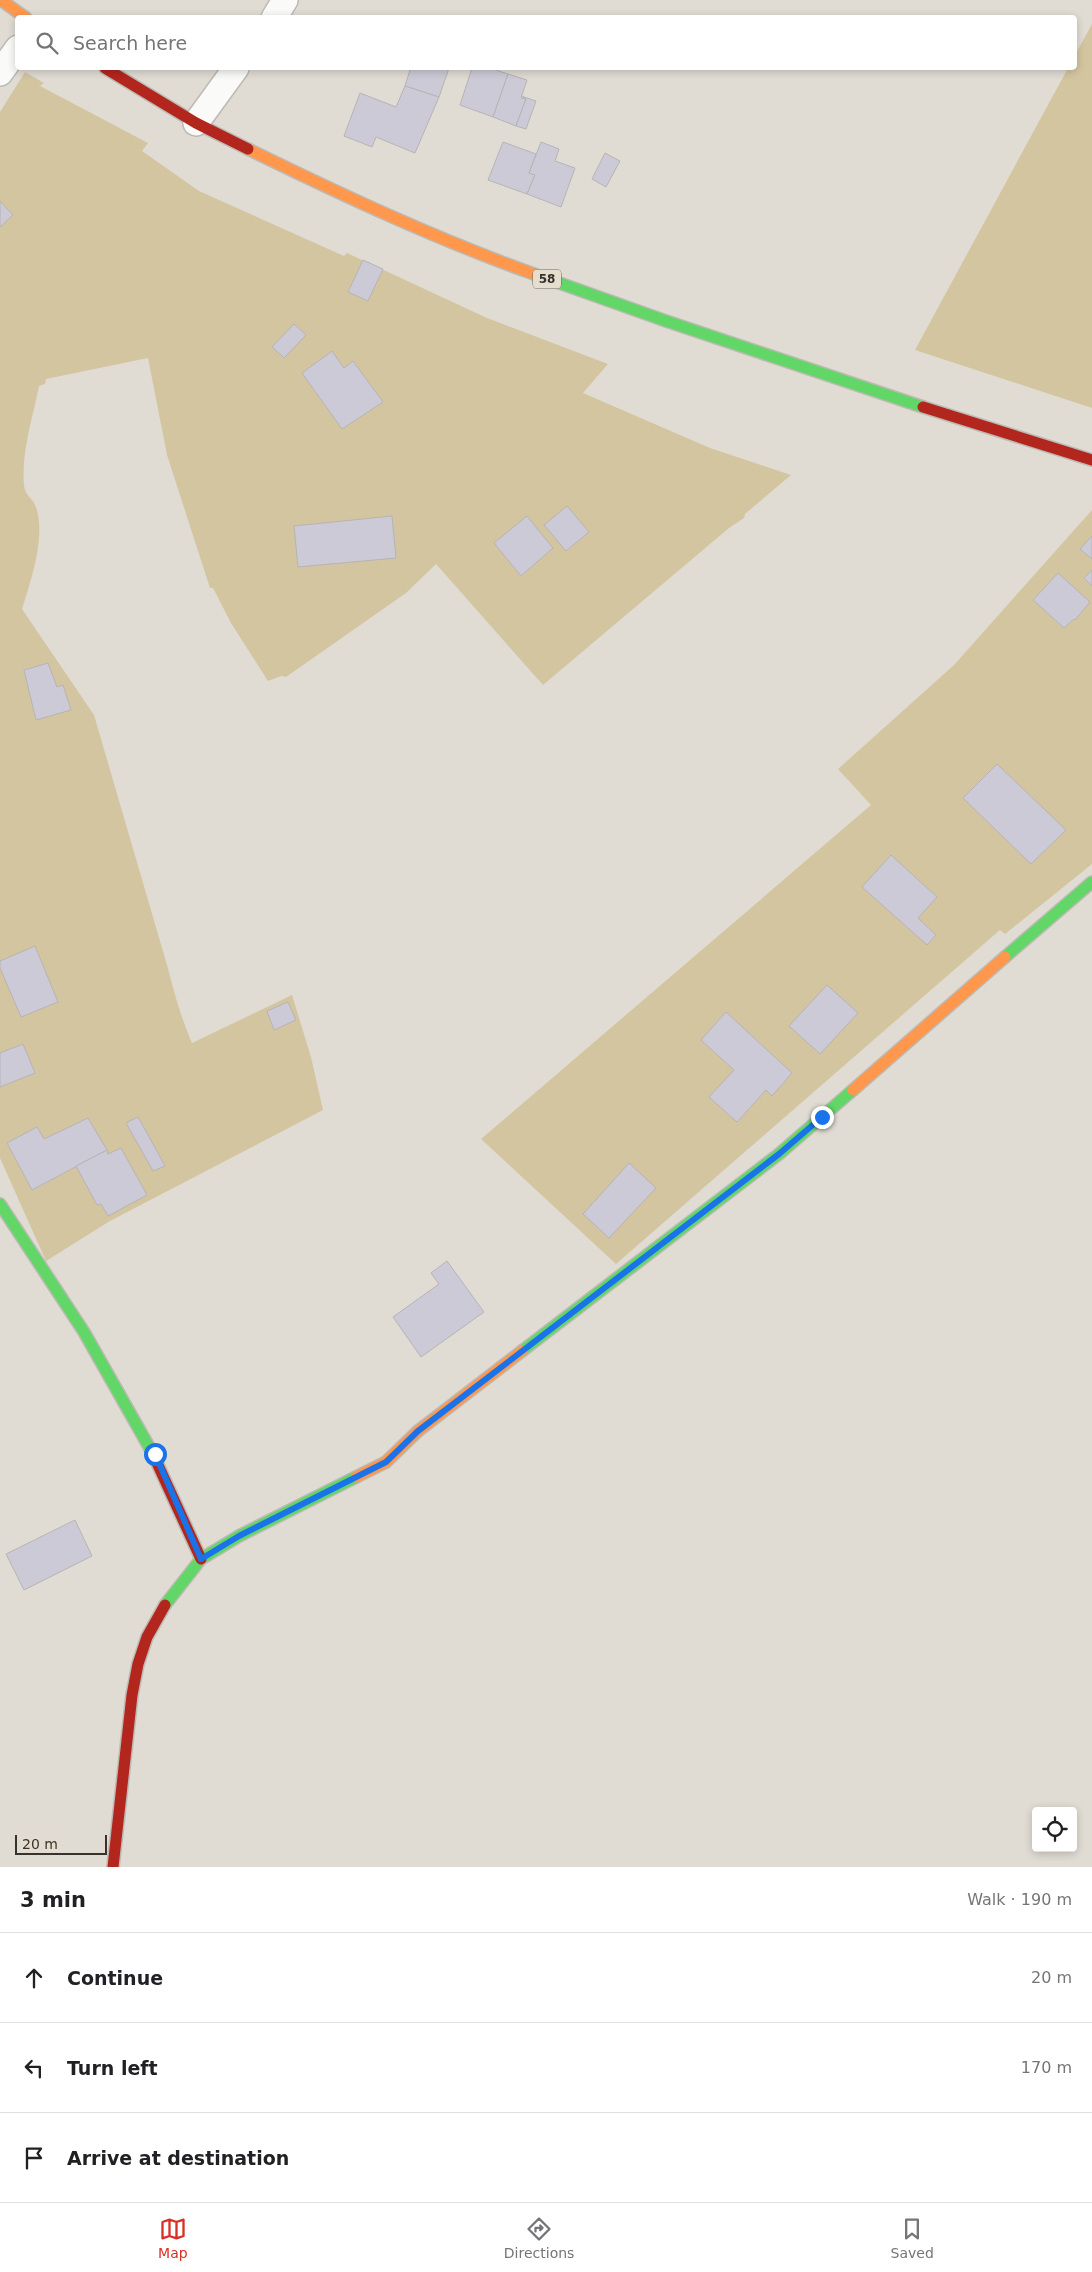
<!DOCTYPE html>
<html lang="en">
<head>
<meta charset="utf-8">
<style>
  :root { --surface:#fff; --page:#f2f2f2; --text:#202124; --muted:#757577; --line:#e0e0e0; --accent:#d93025 }
  body { margin:0; font-family:"DejaVu Sans",sans-serif; background:var(--page); color:var(--text) }
  .controls { position:absolute; right:15px; bottom:15px; display:grid; overflow:hidden; border-radius:5px; box-shadow:0 2px 8px #0003 }
  .controls button { width:45px; height:45px; display:grid; place-items:center; padding:0; border:0; border-bottom:1px solid var(--line); background:var(--surface); color:var(--text); font:25px sans-serif }
  .scale { position:absolute; left:15px; bottom:12px; width:92px; box-sizing:border-box; padding-left:5px; border:2px solid #36332d; border-top:0; font-size:14px; line-height:18px; white-space:nowrap; color:#36332d; -webkit-text-stroke:4px #e5decf; paint-order:stroke }
  .stop { position:absolute; width:15px; height:15px; margin:-11px; border:4px solid #1a73e8; border-radius:50%; background:#fff }
  .stop.end { background:#1a73e8; border-color:#fff; box-shadow:0 1px 5px #0008 }
  .list { margin:0; padding:0; list-style:none }
  h2 { display:flex; justify-content:space-between; align-items:center; height:65px; margin:0; padding:0 20px; font-size:21px }
  h2 small { font-size:16px; font-weight:400; color:var(--muted) }
  .list li { display:grid; grid-template-columns:32px 1fr auto; gap:15px; align-items:center; box-sizing:border-box; height:90px; padding:0 20px; border-top:1px solid var(--line) }
  .list b { display:block; font-size:19px; white-space:nowrap }
  .list em { font-size:16px; font-style:normal; color:var(--muted) }
  .icon { flex:none; width:28px; height:28px; fill:none; stroke:currentColor; stroke-width:2; stroke-linecap:round; stroke-linejoin:round }
  .map { position:relative; flex:none; width:1092px; height:1867px; overflow:hidden }
  .search { position:absolute; background:var(--surface); box-shadow:0 2px 8px #0003; left:15px; right:15px; top:15px; height:55px; display:flex; align-items:center; gap:12px; box-sizing:border-box; padding:0 18px; border-radius:5px; color:var(--muted); font-size:19px }
  .sheet { height:335px; background:var(--surface) }
  nav { display:flex; justify-content:space-around; align-items:center; box-sizing:border-box; height:70px; border-top:1px solid var(--line); background:var(--surface); font-size:14px; color:var(--muted) }
  nav a { display:grid; justify-items:center; gap:2px }
  nav .on { color:var(--accent) }
  .map>svg:first-child { display:block }
</style>
</head>
<body>
<div class="map">
<svg width="1092" height="1867" viewBox="0 0 1092 1867">
  <rect width="100%" height="100%" fill="#e0dcd4"/>
  <g fill="#d4c5a1">
    <polygon points="1092,24 1092,408 915,350 1068,68 1074,68 1075,55"/>
    <path d="M25,72l19,11 -4,3 108,57 -6,8 57,40 145,65 3,-3 140,65 121,46 -25,29 127,55 81,27 -46,39 -1,4 -15,10 -186,157 -107,-121 -30,29 -120,84 -5,-1 -13,5 -37,-58 -18,-35h-3l-43,-133 -19,-97 -102,21 -1,5 -6,2c-6,31 -18,66 -15,99 1,11 9,13 12,22 10,29 -5,74 -14,102l72,106 73,250c7,27 14,53 25,78l100,-48 19,62 12,53 -213,111 -64,40 -46,-103v-1046z"/>
    <polygon points="1092,510 1092,864 1005,934 1000,930 616,1264 481,1139 871,805 838,769 954,665"/>
  </g>
  <g fill="#cccad6" stroke="#b6b4b4">
    <polygon points="402,68 449,68 439,97 405,86 410,70"/>
    <polygon points="472,68 490,68 508,74 493,117 460,105"/>
    <polygon points="508,74 527,80 521,98 526,99 516,126 493,117"/>
    <polygon points="405,86 439,97 415,153 376,137 372,147 344,136 360,93 396,107"/>
    <polygon points="521,96 536,101 526,129 516,126 526,99"/>
    <polygon points="503,142 536,154 529,173 535,175 527,194 488,180"/>
    <polygon points="541,142 559,149 555,161 575,168 561,207 527,194 535,175 529,173"/>
    <polygon points="605,153 620,161 606,187 592,179"/>
    <polygon points="0,201 13,215 0,227"/>
    <polygon points="363,260 383,269 368,301 348,292"/>
    <polygon points="294,324 306,335 284,358 272,347"/>
    <polygon points="332,351 344,368 353,361 383,402 342,429 302,373"/>
    <polygon points="567,506 589,532 566,551 544,525"/>
    <polygon points="392,516 396,558 298,567 294,526"/>
    <polygon points="527,516 553,548 521,576 494,543"/>
    <polygon points="1092,536 1092,559 1080,549"/>
    <polygon points="1092,570 1092,586 1084,578"/>
    <polygon points="1058,573 1090,602 1075,620 1074,619 1064,628 1033,600"/>
    <polygon points="48,663 57,687 63,685 71,710 36,720 24,670"/>
    <polygon points="997,764 1066,830 1031,864 963,798"/>
    <polygon points="891,855 937,897 918,918 936,935 927,945 862,887"/>
    <polygon points="35,946 58,1002 21,1017 0,968 0,961"/>
    <polygon points="827,985 858,1013 820,1054 789,1026"/>
    <polygon points="288,1002 296,1020 274,1030 267,1011"/>
    <polygon points="726,1012 792,1073 772,1096 766,1090 737,1122 709,1097 734,1070 701,1040"/>
    <polygon points="23,1044 35,1073 0,1087 0,1053"/>
    <polygon points="138,1117 146,1131 165,1166 153,1171 126,1123"/>
    <polygon points="88,1118 107,1150 32,1190 7,1143 37,1127 44,1139"/>
    <polygon points="121,1148 147,1195 108,1216 101,1204 97,1205 76,1166 107,1150 108,1154"/>
    <polygon points="629,1163 656,1188 609,1238 583,1214"/>
    <polygon points="447,1261 484,1312 421,1357 393,1317 439,1284 431,1273"/>
    <polygon points="75,1520 92,1556 24,1590 6,1554"/>
  </g>
  <g fill="none" stroke-linecap="round" stroke-linejoin="round">
    <defs>
      <g id="street">
        <polyline points="274,18 285,0"/>
        <polyline points="0,73 18,48"/>
        <polyline points="196,123 236,68"/>
      </g>
      <g id="fast">
        <polyline points="534,274 666,321 923,407"/>
        <polyline points="1005,957 1092,882"/>
        <polyline points="0,1204 84,1332 152,1452"/>
        <polyline points="522,1351 779,1154 853,1090"/>
        <polyline points="165,1605 201,1559 239,1536 356,1477"/>
      </g>
      <g id="slow">
        <polyline points="1,0 26,18"/>
        <path d="M248,149c94,46 188,90 286,125"/>
        <polyline points="853,1090 1005,957"/>
        <polyline points="356,1477 386,1462 418,1431 522,1351"/>
      </g>
      <g id="jam">
        <polyline points="105,68 196,123 248,149"/>
        <polyline points="923,407 1092,460"/>
        <polyline points="152,1452 201,1559"/>
        <polyline points="113,1867 132,1695 138,1664 147,1637 165,1605"/>
      </g>
    </defs>
    <use href="#street" stroke="#bdbab4" stroke-width="28"/>
    <use href="#fast" stroke="#bdbab4" stroke-width="14"/>
    <use href="#slow" stroke="#bdbab4" stroke-width="14"/>
    <use href="#jam" stroke="#bdbab4" stroke-width="14"/>
    <use href="#street" stroke="#fafaf9" stroke-width="25"/>
    <use href="#fast" stroke="#63d668" stroke-width="11"/>
    <use href="#slow" stroke="#ff974d" stroke-width="11"/>
    <use href="#jam" stroke="#b3261e" stroke-width="11"/>
  </g>
  <g fill="none" stroke-linecap="round" stroke-linejoin="round">
    <polyline stroke="#1a73e8" stroke-width="6" points="155,1454 201,1559 239,1536 386,1462 418,1431 779,1154 822,1117"/>
  </g>
  <g text-anchor="middle" dominant-baseline="central" stroke-width="4.5" stroke-linejoin="round" paint-order="stroke">
    <rect fill="#e5decf" stroke="#6a665e" stroke-width="1" x="533" y="269.5" width="28" height="19" rx="4"/>
    <g font-size="12" font-weight="bold" fill="#36332d">
      <text x="547" y="279">58</text>
    </g>
  </g>
</svg>
<div class="controls">
<button><svg class="icon" aria-label="locate" viewBox="0 0 24 24"><circle cx="12" cy="12" r="6"/><path d="M12 2v4M12 18v4M2 12h4M18 12h4"/></svg></button>
</div>
<div class="scale">20 m</div>
<div class="stop" style="left:155px;top:1454px"></div>
<div class="stop end" style="left:822px;top:1117px"></div>
<div class="search"><svg class="icon" aria-label="search" viewBox="0 0 24 24"><circle cx="10" cy="10" r="6"/><path d="M15 15l6 6"/></svg>Search here</div>
</div>
<section class="sheet">
<h2>3 min<small>Walk · 190 m</small></h2>
<ul class="list">
<li><svg class="icon" aria-label="ahead" viewBox="0 0 24 24"><path d="M12 20V5M6 11l6-6 6 6"/></svg><div><b>Continue</b></div><em>20 m</em></li>
<li><svg class="icon" aria-label="left" viewBox="0 0 24 24"><path d="M17 20v-9H6M10 6l-5 5 5 5"/></svg><div><b>Turn left</b></div><em>170 m</em></li>
<li><svg class="icon" aria-label="arrive" viewBox="0 0 24 24"><path d="M6 21V4h12l-3 4 3 4H6"/></svg><div><b>Arrive at destination</b></div></li>
</ul>
</section>
<nav>
<a class="on"><svg class="icon" aria-label="map" viewBox="0 0 24 24"><path d="M3 6l6-2 6 2 6-2v14l-6 2-6-2-6 2zM9 4v14M15 6v14"/></svg>Map</a>
<a><svg class="icon" aria-label="directions" viewBox="0 0 24 24"><path d="M12 3l9 9-9 9-9-9zM9 14v-3h6M13 9l2 2-2 2"/></svg>Directions</a>
<a><svg class="icon" aria-label="saved" viewBox="0 0 24 24"><path d="M7 4h10v16l-5-4-5 4z"/></svg>Saved</a>
</nav>
</body>
</html>
